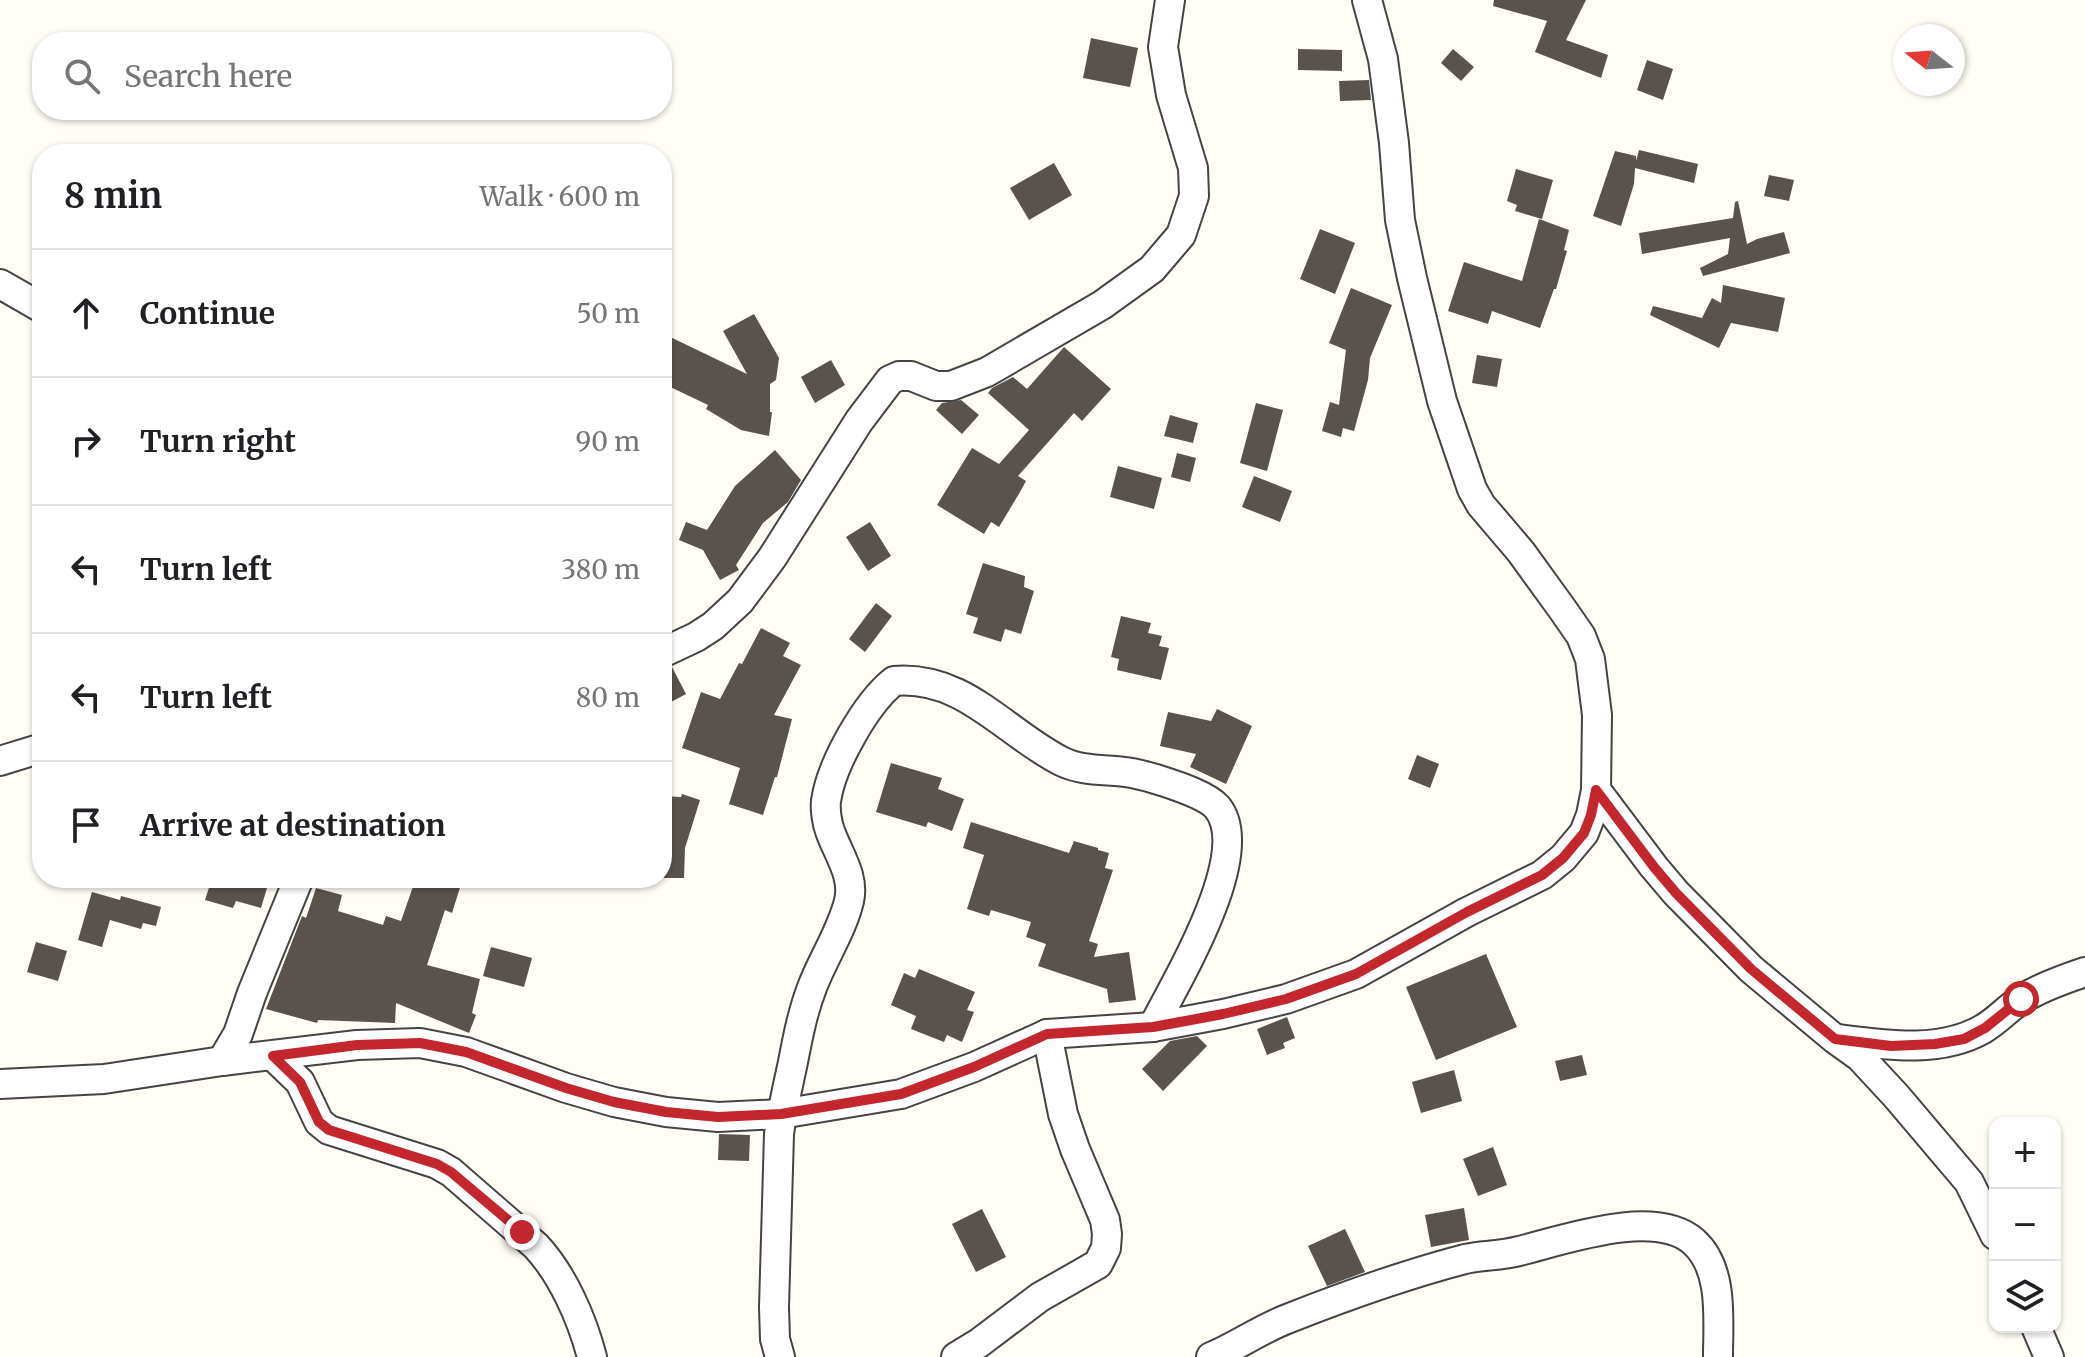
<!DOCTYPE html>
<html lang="en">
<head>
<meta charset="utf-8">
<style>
  :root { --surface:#fff; --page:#f6f6f6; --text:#202124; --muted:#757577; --line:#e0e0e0 }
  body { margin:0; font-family:Merriweather,serif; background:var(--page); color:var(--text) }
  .controls { position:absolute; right:24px; bottom:24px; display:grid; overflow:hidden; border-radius:16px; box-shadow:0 2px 6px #0004 }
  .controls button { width:72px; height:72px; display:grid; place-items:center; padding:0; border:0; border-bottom:2px solid var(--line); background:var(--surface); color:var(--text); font:40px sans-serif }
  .compass { position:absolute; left:1893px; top:24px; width:72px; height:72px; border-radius:50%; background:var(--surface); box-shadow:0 2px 6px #0004; rotate:287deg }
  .stop { position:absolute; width:24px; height:24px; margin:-18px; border:6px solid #c4262e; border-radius:50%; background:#fff }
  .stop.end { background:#c4262e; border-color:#fff; box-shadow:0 2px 8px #0008 }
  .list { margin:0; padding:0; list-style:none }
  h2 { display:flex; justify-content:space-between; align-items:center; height:104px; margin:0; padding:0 32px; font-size:34px }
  h2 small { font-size:26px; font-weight:400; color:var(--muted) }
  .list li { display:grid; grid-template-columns:52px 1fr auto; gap:24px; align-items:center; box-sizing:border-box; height:128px; padding:0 32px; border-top:2px solid var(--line) }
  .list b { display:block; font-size:30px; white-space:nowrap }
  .list em { font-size:26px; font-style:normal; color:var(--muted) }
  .icon { flex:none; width:44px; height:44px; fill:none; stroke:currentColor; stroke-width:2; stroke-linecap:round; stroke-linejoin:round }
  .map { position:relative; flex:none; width:2085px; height:1357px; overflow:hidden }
  .search { position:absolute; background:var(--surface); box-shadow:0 2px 6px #0004; left:32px; top:32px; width:640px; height:88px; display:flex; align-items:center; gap:20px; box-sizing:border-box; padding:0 28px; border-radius:32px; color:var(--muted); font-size:30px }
  .panel { position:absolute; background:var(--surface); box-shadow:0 2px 6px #0004; left:32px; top:144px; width:640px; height:744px; border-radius:32px }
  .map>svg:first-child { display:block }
</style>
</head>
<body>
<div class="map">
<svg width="2085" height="1357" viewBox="0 0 2085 1357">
  <rect width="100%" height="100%" fill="#fffdf5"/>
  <g fill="#5a524d">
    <polygon points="1494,0 1586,0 1566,40 1608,55 1601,78 1535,52 1547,21 1493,6"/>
    <polygon points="1091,38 1138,48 1130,87 1083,78"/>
    <polygon points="1298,49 1342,50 1342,71 1298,70"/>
    <polygon points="1453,49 1474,67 1461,81 1441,63"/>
    <polygon points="1647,60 1673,69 1663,100 1637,90"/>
    <polygon points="1369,80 1371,100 1340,101 1339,81"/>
    <polygon points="1639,150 1698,164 1694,183 1635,168 1634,184 1621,226 1593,216 1615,151 1636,156 1636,161"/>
    <polygon points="1054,163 1072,195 1029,220 1010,188"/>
    <polygon points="1516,169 1553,180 1542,219 1515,211 1517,205 1507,201"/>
    <polygon points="1769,175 1794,180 1789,201 1764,196"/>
    <polygon points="1738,201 1747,244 1757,239 1784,232 1790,253 1703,276 1700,268 1728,254 1730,238 1642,254 1639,233 1733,218 1735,202"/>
    <polygon points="1539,219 1569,230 1564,250 1567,251 1556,289 1554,289 1540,328 1492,311 1488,324 1448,311 1464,262 1522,281"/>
    <polygon points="1320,229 1355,243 1335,294 1300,279"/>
    <polygon points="1723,285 1785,298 1778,332 1731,323 1719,348 1650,315 1653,306 1702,318 1712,298 1721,303"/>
    <polygon points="1351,288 1392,305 1370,358 1368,380 1354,431 1343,428 1341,437 1322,431 1330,402 1339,405 1346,350 1329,343"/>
    <polygon points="754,314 779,358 776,380 770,384 770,412 772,412 769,436 741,430 706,409 708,405 662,383 662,333 747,374 723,331"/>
    <polygon points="1064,347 1111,389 1082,421 1074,413 1018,476 1026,481 1020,492 999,527 991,522 984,534 937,505 972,448 999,464 1029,430 988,393 992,388 1013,377 1027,389"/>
    <polygon points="1477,355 1502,359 1497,387 1472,383"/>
    <polygon points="831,360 845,385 815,403 801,377"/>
    <polygon points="961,400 979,415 962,434 936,410 942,403"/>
    <polygon points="1256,403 1283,410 1267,471 1240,463"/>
    <polygon points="1170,415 1198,423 1193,443 1164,436"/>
    <polygon points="775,450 801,480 788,502 763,523 736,565 739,570 720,580 703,550 679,540 686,522 707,530 735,486"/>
    <polygon points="1177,453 1196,458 1190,482 1171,477"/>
    <polygon points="1118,466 1162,478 1154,509 1110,497"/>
    <polygon points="1254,476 1292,491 1280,522 1242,507"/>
    <polygon points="870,522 891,556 868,571 846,537"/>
    <polygon points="983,563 1025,576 1024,587 1034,591 1021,634 1005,629 1001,642 973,633 978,618 966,614"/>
    <polygon points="876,603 892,616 865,652 849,639"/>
    <polygon points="1121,616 1151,623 1148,633 1162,636 1159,646 1169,648 1161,680 1117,670 1119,659 1111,657"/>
    <polygon points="761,628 790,643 783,656 801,665 774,715 792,719 777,777 775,777 763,815 729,804 740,768 682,748 701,692 720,699 739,663 742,664"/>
    <polygon points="672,667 686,694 669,703 662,690 662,670"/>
    <polygon points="1217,709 1252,726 1226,784 1190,767 1196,754 1160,746 1168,712 1211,721"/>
    <polygon points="1417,755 1439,764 1430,788 1408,779"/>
    <polygon points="891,763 942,778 938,789 964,799 952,831 928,822 926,827 876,812"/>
    <polygon points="682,794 700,800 685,848 684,878 662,878 662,796 681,797"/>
    <polygon points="971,822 1069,853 1074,841 1098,848 1098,850 1109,853 1105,868 1113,870 1089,941 1098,944 1094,957 1129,952 1136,1000 1109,1003 1107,989 1038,966 1046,944 1026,937 1031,922 991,910 989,916 967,909 984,855 963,848"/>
    <polygon points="212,878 270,878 261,908 236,901 233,908 205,900"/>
    <polygon points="416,878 463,878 452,913 445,910 427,965 480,979 472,1013 476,1015 469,1033 396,1003 395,1023 318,1020 317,1023 266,1009 302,916 306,918 316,888 342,895 338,911 383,925 386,916 401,921"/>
    <polygon points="92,892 120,900 121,896 161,907 156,926 143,923 141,929 110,920 102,947 78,940"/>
    <polygon points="36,942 67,951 58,981 27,972"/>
    <polygon points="491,947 532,958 524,987 483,976"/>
    <polygon points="1486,954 1517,1027 1436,1060 1406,987"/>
    <polygon points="919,969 975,992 967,1010 974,1012 962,1042 947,1035 944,1042 911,1029 916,1016 891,1005 904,973 915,978"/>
    <polygon points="1287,1017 1295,1038 1283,1043 1285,1048 1267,1055 1257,1029"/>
    <polygon points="1197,1036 1207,1046 1163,1091 1142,1069 1170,1041"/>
    <polygon points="1582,1055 1587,1075 1560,1081 1555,1061"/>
    <polygon points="1454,1070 1462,1101 1421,1113 1412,1082"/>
    <polygon points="719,1134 750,1135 749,1161 718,1160"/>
    <polygon points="1493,1147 1507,1185 1478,1196 1463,1159"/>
    <polygon points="1464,1208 1469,1240 1431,1247 1425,1215"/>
    <polygon points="982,1209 1006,1257 976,1272 952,1224"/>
    <polygon points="1345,1229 1365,1272 1327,1286 1308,1246"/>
  </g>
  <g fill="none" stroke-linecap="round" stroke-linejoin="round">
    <defs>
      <g id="minor">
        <polyline points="0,284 42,308"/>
        <polyline points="662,653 696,637 713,626 740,601 772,558 859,421 890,380 899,376 911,376 936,386 951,386 987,372 1102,305 1152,269 1181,235 1194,196 1193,168 1171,95 1163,47 1170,0"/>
        <polyline points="0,761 42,748"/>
        <polyline points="1596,790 1654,867 1676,893 1751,969 1835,1039 1860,1057 1897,1097 1969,1182 1995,1235"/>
        <path d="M1837,1039c48,6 102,15 146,-10 14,-8 25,-21 39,-30 19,-12 42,-20 63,-27"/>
        <path d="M273,1056l27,26 19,40 10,8 108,34 14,8 85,74c27,29 46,73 56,111"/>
        <polyline points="222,1061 238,1034 252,993 299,878"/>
        <polyline points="0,1084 104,1079 222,1061 357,1045 420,1043 466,1052 566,1088 614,1102 666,1112 718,1117 781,1114 901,1094 974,1067 1047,1034 1153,1027 1223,1014 1286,999 1356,974 1467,912 1542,875 1563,858 1584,833 1591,815 1596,790 1597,715 1590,659 1581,636 1563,610 1521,552 1481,505 1472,489 1442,401 1412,278 1400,220 1394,143 1383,59 1367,0"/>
        <polyline points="2036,1327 2049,1357"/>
        <path d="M780,1357l-5,-18 -1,-32 5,-173c3,-24 9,-48 14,-72 5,-26 10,-52 20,-77 11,-28 29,-55 36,-84 6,-25 -11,-47 -19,-70 -3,-8 -5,-21 -4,-30 5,-36 40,-98 68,-120 70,-6 110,51 167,80 21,11 48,8 71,12 10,2 21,5 30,8 15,5 44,14 55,26 38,46 -41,174 -64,220"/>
        <polyline points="956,1357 979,1343 1040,1297 1098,1264 1106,1248 1107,1234 1105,1220 1075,1149 1063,1114 1047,1034"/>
        <path d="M1211,1357c26,-11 50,-28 76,-38 58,-23 117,-44 178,-60 17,-4 36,-3 54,-8 45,-11 136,-44 175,-9 30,27 24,78 24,115"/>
      </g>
    </defs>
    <use href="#minor" stroke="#444" stroke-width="32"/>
    <use href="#minor" stroke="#fff" stroke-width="28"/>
  </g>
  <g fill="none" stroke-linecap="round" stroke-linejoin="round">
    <polyline stroke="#c4262e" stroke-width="10" points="522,1232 451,1172 437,1164 329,1130 319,1122 300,1082 273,1056 357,1045 420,1043 466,1052 566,1088 614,1102 666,1112 718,1117 781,1114 901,1094 974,1067 1047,1034 1153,1027 1223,1014 1286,999 1356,974 1467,912 1542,875 1563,858 1584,833 1591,815 1596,790 1654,867 1676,893 1751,969 1835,1039 1891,1046 1935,1044 1964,1039 1985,1028 2021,999"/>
  </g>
</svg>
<div class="controls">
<button>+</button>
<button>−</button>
<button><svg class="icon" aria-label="layers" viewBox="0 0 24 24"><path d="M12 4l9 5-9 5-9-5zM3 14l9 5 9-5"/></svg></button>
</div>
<svg class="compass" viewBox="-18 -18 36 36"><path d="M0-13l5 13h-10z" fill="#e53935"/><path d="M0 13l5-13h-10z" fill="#757577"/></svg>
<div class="stop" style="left:2021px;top:999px"></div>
<div class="stop end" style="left:522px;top:1232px"></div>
<div class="search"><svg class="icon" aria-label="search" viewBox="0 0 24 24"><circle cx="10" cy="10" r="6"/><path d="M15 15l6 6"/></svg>Search here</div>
<section class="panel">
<h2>8 min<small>Walk · 600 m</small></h2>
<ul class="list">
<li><svg class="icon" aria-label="ahead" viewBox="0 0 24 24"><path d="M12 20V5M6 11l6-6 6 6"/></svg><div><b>Continue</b></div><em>50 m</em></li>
<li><svg class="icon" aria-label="right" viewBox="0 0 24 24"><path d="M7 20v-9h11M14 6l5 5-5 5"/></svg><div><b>Turn right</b></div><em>90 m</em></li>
<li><svg class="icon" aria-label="left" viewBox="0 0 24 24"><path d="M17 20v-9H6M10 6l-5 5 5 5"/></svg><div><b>Turn left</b></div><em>380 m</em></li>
<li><svg class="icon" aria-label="left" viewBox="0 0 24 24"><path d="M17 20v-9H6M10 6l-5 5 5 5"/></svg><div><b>Turn left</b></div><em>80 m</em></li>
<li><svg class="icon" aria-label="arrive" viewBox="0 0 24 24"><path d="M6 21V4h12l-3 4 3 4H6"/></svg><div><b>Arrive at destination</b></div></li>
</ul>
</section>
</div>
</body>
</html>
